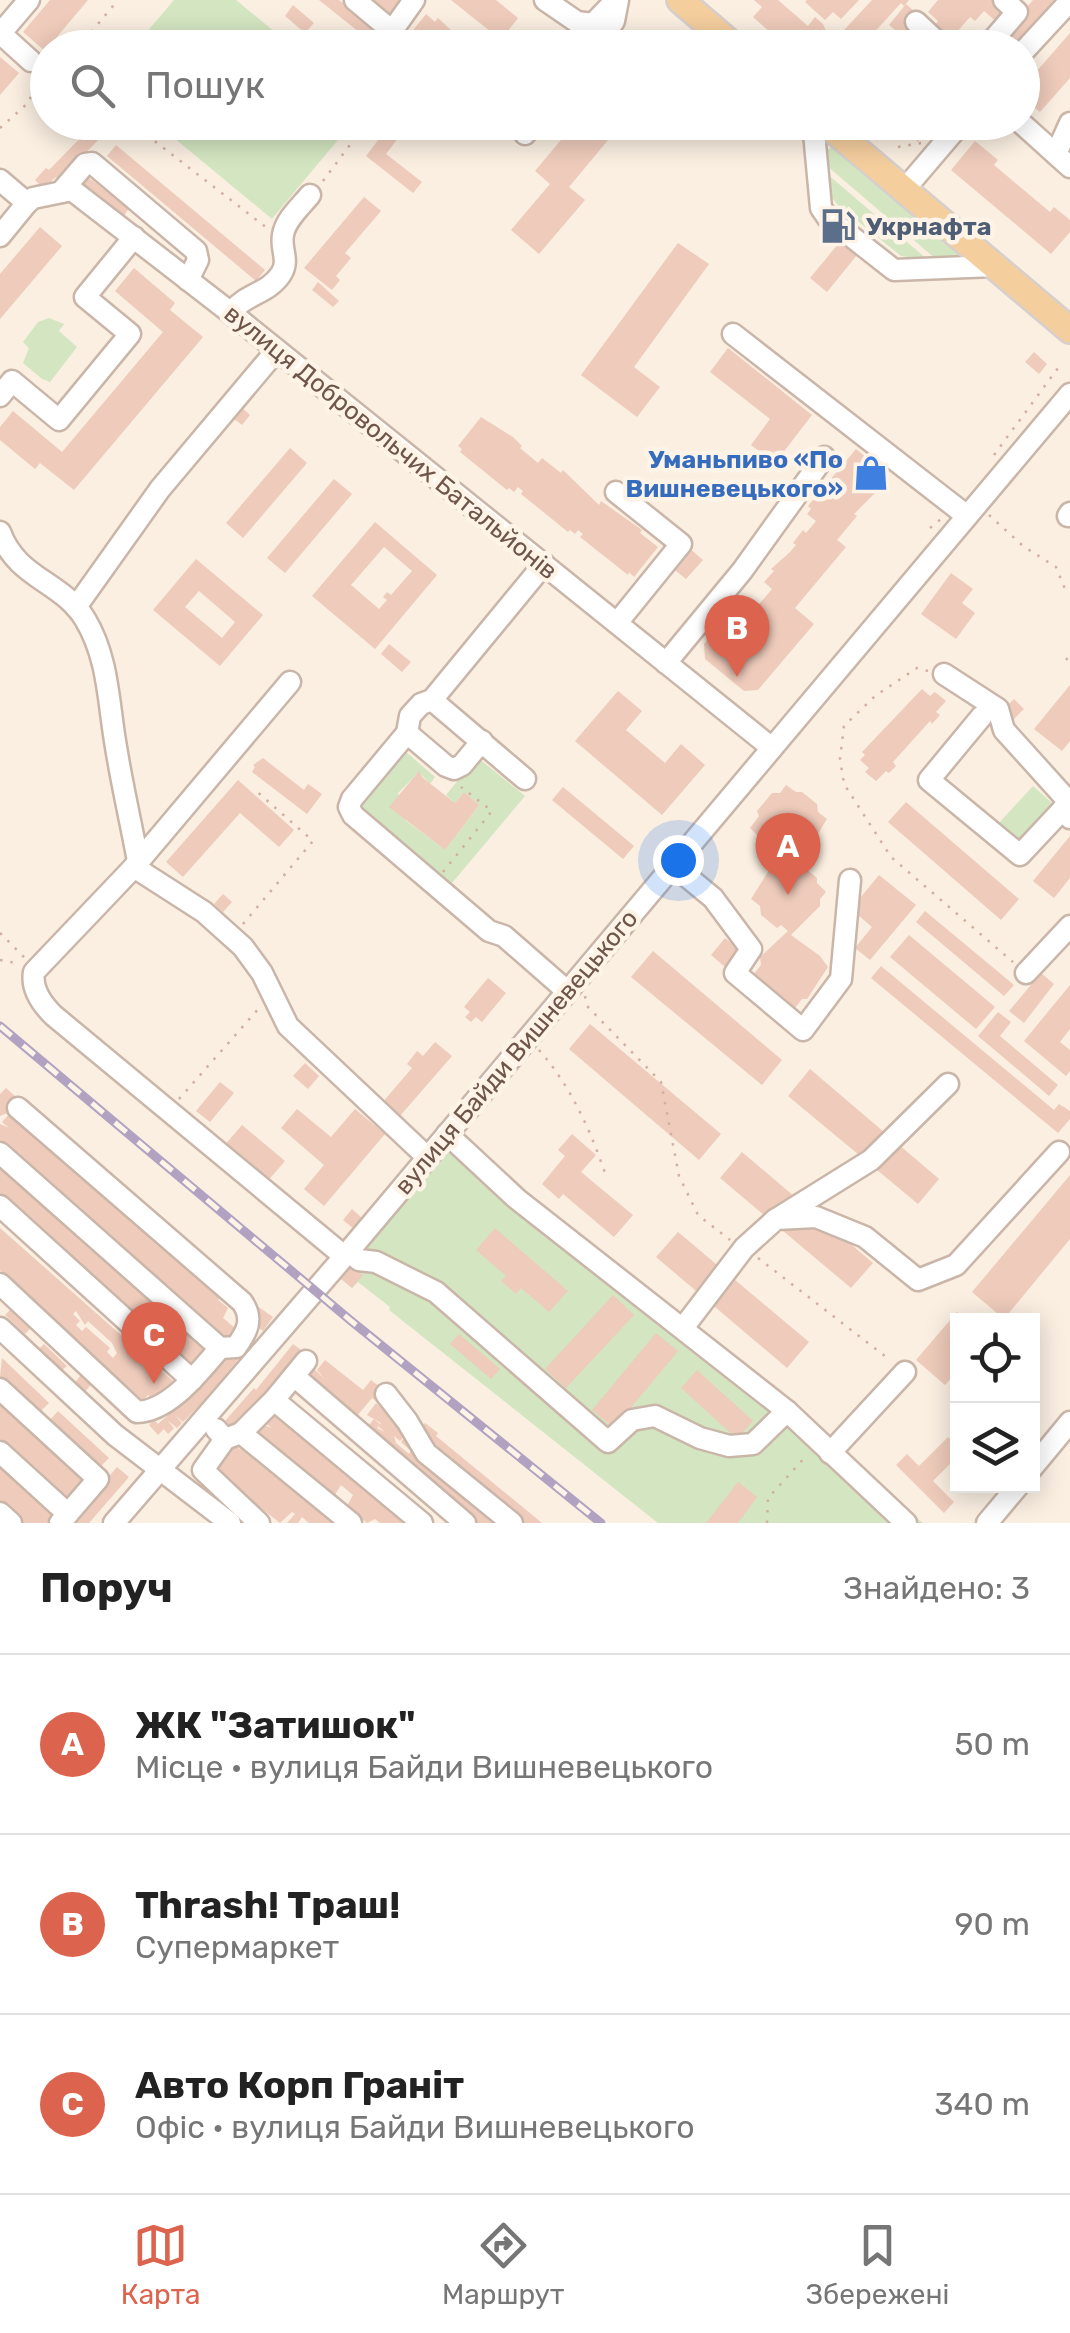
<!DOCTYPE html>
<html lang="uk">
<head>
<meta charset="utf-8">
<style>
  :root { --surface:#fff; --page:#f6f6f6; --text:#222; --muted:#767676; --line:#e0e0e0; --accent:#dc634e }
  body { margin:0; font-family:Rubik,sans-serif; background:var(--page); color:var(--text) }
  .controls { position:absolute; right:30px; bottom:30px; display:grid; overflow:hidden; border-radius:0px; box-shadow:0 5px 25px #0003 }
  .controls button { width:90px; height:90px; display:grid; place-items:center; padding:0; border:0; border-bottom:2px solid var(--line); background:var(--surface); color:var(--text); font:50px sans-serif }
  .you { position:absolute; left:678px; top:860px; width:35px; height:35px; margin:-25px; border:8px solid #fff; border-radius:50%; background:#1a73e8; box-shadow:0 0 0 15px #1a73e833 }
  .badge { display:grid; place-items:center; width:65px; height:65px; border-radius:50%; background:var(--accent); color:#fff; font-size:32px; font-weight:700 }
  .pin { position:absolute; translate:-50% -82px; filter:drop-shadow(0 2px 5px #0008) }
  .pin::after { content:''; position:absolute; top:52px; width:35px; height:30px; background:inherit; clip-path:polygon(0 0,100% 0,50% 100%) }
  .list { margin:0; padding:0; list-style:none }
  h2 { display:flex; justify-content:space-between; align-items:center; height:130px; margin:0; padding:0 40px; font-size:42px }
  h2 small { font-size:32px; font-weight:400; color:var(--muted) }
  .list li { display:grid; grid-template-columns:65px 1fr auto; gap:30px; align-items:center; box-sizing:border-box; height:180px; padding:0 40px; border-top:2px solid var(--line) }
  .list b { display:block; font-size:38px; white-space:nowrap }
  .list p { margin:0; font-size:32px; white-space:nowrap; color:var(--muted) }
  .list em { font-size:32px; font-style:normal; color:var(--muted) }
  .icon { flex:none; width:55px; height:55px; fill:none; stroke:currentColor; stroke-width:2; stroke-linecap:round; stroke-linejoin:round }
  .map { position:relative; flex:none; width:1070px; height:1523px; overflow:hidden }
  .search { position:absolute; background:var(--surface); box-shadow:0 5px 25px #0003; left:30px; right:30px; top:30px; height:110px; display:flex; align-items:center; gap:25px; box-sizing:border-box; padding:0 35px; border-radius:55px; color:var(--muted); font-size:38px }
  .sheet { height:670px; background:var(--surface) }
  nav { display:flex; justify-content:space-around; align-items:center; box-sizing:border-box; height:140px; border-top:2px solid var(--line); background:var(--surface); font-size:28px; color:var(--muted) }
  nav a { display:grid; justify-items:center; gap:5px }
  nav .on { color:var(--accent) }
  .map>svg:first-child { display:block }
</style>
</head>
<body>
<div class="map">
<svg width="1070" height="1523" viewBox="0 0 1070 1523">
  <rect width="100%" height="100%" fill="#faefe1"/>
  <g fill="#d3e6c1">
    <polygon points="174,0 236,0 293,47 134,47"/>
    <polygon points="156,123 352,123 272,219"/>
    <polygon points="831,147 834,147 961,254 957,259 937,260 826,165 826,152"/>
    <polygon points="826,173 928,260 901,256 838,205 828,193"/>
    <polygon points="49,318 64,324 59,331 77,347 50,382 42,379 23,363 29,348 23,342 38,322"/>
    <polygon points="406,752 435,777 430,784 419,772 398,793 405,820 445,850 479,805 464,792 455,803 446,795 472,763 482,761 525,796 452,883 363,810 362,803"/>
    <polygon points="1033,786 1053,804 1019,841 999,823"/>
    <polygon points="445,1150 455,1154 923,1523 658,1523 389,1310 390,1307 358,1282 352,1288 340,1278 359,1260 436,1153"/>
  </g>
  <g fill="#eecbbb" fill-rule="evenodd">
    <polygon points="50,0 88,0 45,51 23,32"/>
    <polygon points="319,0 339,0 399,48 379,48"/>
    <polygon points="363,0 411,0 393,23"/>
    <polygon points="451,0 496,0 518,18 501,40"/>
    <polygon points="754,0 778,0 808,26 815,17 823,24 827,33 822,39 830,45 872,0 909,0 904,6 901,3 860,48 788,48 753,17 762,7"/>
    <polygon points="807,0 859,0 841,19 833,12 825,20 805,2"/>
    <polygon points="938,0 992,0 1008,14 999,24 984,11 975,21 970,17 956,33 965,41 959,48 954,48 932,29 938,21 928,12"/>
    <polygon points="1033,0 1054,0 1013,48 992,48"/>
    <polygon points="906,4 916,13 904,27 922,42 918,48 889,25"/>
    <polygon points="293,5 314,23 305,33 285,16"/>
    <polygon points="426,14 435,22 438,18 470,48 438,48 424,36 415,48 399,48"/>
    <polygon points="1070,33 1070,78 1040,112 1022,97 1022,88"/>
    <polygon points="0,57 19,73 0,95"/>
    <polygon points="96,122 104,122 110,128 59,180 56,177 43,188 35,180 46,168 49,170"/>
    <polygon points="392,122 410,122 386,154 422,182 413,193 366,156"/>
    <polygon points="576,122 623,122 569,187 585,200 539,254 511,230 550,184 535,171"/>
    <polygon points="895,122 934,122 918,142"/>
    <polygon points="975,141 998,160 994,165 1050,212 1054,207 1070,220 1070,232 1051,254 951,170"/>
    <polygon points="116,145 265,270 256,281 107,156"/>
    <polygon points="84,174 129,208 122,219 76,184"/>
    <polygon points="364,197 381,211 345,253 351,258 336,276 340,280 332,290 304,268"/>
    <polygon points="853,226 870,239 827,292 810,278"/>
    <polygon points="40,227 62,246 0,319 0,274"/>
    <polygon points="678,243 709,264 634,367 660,387 637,417 581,375"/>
    <polygon points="134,268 175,303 170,310 203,337 74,490 40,463 35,469 0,440 0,427 13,411 62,452 163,332 115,291"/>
    <polygon points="318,282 339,301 333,307 312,290"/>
    <polygon points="728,348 812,415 775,463 751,445 770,419 710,372"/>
    <polygon points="1034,352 1047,364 1039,374 1025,362"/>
    <polygon points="239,405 250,415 242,425 230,416"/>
    <polygon points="481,417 513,437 522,446 520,448 538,463 542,458 561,473 563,470 599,505 601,501 642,530 640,533 658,547 634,577 629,572 628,575 580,537 583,534 578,530 575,534 570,530 568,532 521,494 523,491 518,487 514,492 509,488 507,490 460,452 462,449 458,446"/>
    <polygon points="290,448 307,463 243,538 226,523"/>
    <polygon points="856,449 887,475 882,480 885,483 854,514 857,516 837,540 846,547 795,608 814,624 758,690 744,691 705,659 704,644 720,626 732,637 772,589 764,582 774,571 771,569 790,552 796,545 793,543 803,530 806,533 816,521 807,514 811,509 808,506"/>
    <polygon points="334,479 352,494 285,573 267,558"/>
    <path d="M375,522l62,53 -62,74 -63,-53zM384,547l28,24 -21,24 -4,-3 -4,5 4,3 -8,9 -28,-24z"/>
    <polygon points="688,547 703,560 686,579 671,567"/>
    <path d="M196,559l67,56 -43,51 -67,-56zM199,591l36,31 -13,16 -37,-31z"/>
    <polygon points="951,573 973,589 962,603 975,613 956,639 921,614"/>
    <polygon points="389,644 411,662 402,672 381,654"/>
    <polygon points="1070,685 1070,741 1062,751 1034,729"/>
    <polygon points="922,689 930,696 935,692 946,701 936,712 940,715 932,724 930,721 893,762 896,766 889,773 886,771 876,781 865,772 869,768 860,760 865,755 862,752"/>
    <polygon points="618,691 642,711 626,730 665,763 681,744 705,765 662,815 575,741"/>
    <polygon points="1014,699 1024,709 1013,720 1003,710"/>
    <polygon points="263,758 304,790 308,784 322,794 307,814 252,772 255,767 253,765"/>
    <polygon points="419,771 423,778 455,803 464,792 479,805 445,850 389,807"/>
    <polygon points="238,780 294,830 279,847 240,813 183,877 166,862"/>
    <polygon points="786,785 796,792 802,792 817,804 818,812 827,819 806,853 801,851 790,862 799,863 817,878 817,883 826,892 820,899 820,906 791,935 820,956 828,967 807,999 802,999 795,1008 763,988 762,982 753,975 761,965 760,957 788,931 781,925 777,928 761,915 760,906 751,899 771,867 778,867 786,857 776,854 750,828 759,816 757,811 772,793 780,793"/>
    <polygon points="563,787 634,846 623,859 552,800"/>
    <polygon points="906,802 1019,899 1001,920 888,822"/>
    <polygon points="1070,836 1070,878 1054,898 1033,881"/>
    <polygon points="879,875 916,905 870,960 855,948 872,927 851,909"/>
    <polygon points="223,894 232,902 223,912 214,904"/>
    <polygon points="925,911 1014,985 1004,996 916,922"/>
    <polygon points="909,935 995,1007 976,1029 890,957"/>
    <polygon points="725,938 740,950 725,967 711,955"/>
    <polygon points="653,951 782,1060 762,1085 631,977"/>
    <polygon points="881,966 1054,1110 1059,1104 1070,1111 1070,1119 1058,1133 871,978"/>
    <polygon points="1041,973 1054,984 1024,1023 1009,1011"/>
    <polygon points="488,978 506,993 482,1022 476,1017 471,1022 465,1017 470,1012 464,1007"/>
    <polygon points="1070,985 1070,1029 1060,1042 1070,1050 1070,1071 1066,1076 1024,1041"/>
    <polygon points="998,1012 1011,1022 1000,1036 1058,1085 1049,1096 978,1036"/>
    <polygon points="590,1024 721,1134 699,1160 569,1049"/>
    <polygon points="435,1042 452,1056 399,1117 382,1103 412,1068 407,1064 417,1051 423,1056"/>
    <polygon points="305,1063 319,1076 308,1089 293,1076"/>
    <polygon points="810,1069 939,1179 918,1204 788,1096"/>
    <polygon points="220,1082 234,1093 210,1122 196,1111"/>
    <polygon points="6,1088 15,1096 9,1103 12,1111 224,1295 218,1300 228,1308 223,1318 242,1334 234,1343 207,1324 0,1140 0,1124 9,1128 2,1122 12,1111 0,1116 0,1094"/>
    <polygon points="297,1109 331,1137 355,1109 385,1134 324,1206 304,1189 324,1165 281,1128"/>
    <polygon points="242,1125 285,1161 266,1183 223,1147"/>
    <polygon points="572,1134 596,1155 581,1172 633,1215 614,1237 563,1194 559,1199 542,1184 565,1156 558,1150"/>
    <polygon points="742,1152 873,1263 851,1288 720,1178"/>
    <polygon points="0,1167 207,1348 190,1368 0,1201"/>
    <polygon points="1070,1175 1070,1239 1004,1319 972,1292"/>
    <polygon points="352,1209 363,1219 354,1229 343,1220"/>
    <path d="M0,1228l173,153 -9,10 -10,10 -6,-6 -5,5 -50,-44 -2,2 -73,-67 1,-3 -13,-8 2,-3 -8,-7zM76,1311l9,14 3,-4 24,22 5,10 -4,5 -6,-6 3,-4 -24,-21 -4,4 -6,-6 4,-4 -7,-7z"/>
    <polygon points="495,1228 568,1291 549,1312 521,1288 516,1294 501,1281 506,1276 476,1250"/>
    <polygon points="678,1232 809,1342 787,1368 656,1257"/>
    <polygon points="350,1265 363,1275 352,1288 340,1278"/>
    <polygon points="613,1295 634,1315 566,1388 545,1369"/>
    <polygon points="257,1306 273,1317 263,1331 251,1322 251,1314"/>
    <polygon points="11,1309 30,1329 25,1334 5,1315"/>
    <polygon points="957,1312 966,1320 958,1320 958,1371 945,1385 916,1360"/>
    <polygon points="656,1333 678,1351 614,1428 592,1410"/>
    <polygon points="459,1334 500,1369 491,1379 450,1344"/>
    <polygon points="244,1341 250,1345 206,1399 183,1422 175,1415 182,1423 177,1428 167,1420 174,1428 168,1434 164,1429 158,1435 149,1425 154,1420 158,1424 177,1407 185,1391 191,1396 196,1390 194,1387 227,1354 233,1360"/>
    <polygon points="44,1344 67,1366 61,1371 39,1349"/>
    <polygon points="293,1344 304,1352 272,1392 233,1428 227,1427 225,1421 254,1388 256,1390"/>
    <polygon points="2,1358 49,1403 39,1413 0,1377"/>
    <polygon points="325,1360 363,1390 371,1380 385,1391 376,1401 372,1398 352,1422 305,1377 313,1368 325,1379 317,1370"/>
    <polygon points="697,1370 753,1421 737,1439 681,1388"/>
    <polygon points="83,1372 94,1381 84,1393 74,1384"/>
    <polygon points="0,1399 87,1481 66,1504 0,1439"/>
    <polygon points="376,1403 407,1432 400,1441 394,1436 396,1443 409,1454 411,1451 401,1442 407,1434 418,1448 411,1452 416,1457 452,1489 480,1505 477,1508 494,1523 473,1523 363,1432 374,1419 380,1424 377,1428 385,1432 378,1426 381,1423 367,1415"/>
    <polygon points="58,1411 109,1458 98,1469 48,1422"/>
    <polygon points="273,1413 409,1523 380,1523 375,1519 367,1523 347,1506 353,1495 341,1485 333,1498 256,1434 264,1425 272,1428 265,1423"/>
    <polygon points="425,1423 438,1433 436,1436 542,1523 521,1523 417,1433"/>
    <polygon points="948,1437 958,1446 958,1456 933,1481 954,1502 944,1513 896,1465 907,1454 919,1466"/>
    <polygon points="234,1446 242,1450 333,1523 309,1523 302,1517 298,1523 287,1523 295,1514 292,1512 280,1523 219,1475 222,1472 214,1465"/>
    <polygon points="0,1465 60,1517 54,1523 21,1523 0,1504"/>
    <polygon points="117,1467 129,1477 89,1523 70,1523"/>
    <polygon points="738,1482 757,1497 738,1523 706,1523"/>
  </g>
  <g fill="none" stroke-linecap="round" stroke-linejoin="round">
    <defs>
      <g id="minor">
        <polyline points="355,0 392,31 414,0"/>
        <polyline points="545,0 577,22 593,24 616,0"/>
        <polyline points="916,22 944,48"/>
        <polyline points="0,33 31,61"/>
        <polyline points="0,34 29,0"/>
        <polyline points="594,48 614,21 618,0"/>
        <polyline points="986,48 1017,12 1004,0"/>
        <polyline points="1022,53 1070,1"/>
        <polyline points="813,122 821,208 828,218 894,270 994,266"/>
        <polyline points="1020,122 1070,167"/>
        <polyline points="525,134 534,122"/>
        <polyline points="1056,154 1070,123"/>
        <polyline points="0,180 27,203 33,198 72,190 231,313 772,748"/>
        <polyline points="904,190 962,122"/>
        <polyline points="61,192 85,164 92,163 196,251 198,260 188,280"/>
        <polyline points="0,236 27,203"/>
        <path d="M231,313c13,-19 37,-19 50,-39 9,-14 -1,-25 2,-39 2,-15 18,-29 27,-40"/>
        <polyline points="733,334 967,516"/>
        <polyline points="0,396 12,381 59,420 130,334 85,297 134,237"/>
        <polyline points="616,492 681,544 617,623"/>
        <polyline points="1068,516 1070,513"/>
        <path d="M0,532c17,47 62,49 85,87 24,40 23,83 31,128 6,38 15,76 22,114"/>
        <polyline points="544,564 432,700 421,704 410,716 407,733 352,799 349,807 353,815 489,931 504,936 567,991"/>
        <polyline points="76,607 160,489 276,351"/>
        <polyline points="666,663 742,571 824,457"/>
        <polyline points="944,674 998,709 1004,730 1069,802 1063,809"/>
        <path d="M290,682l-156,185 -100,105c-3,17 7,31 19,43l291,241"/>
        <polyline points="432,700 525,779"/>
        <polyline points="982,716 929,780 1020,855 1063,809 1070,818"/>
        <polyline points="407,733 446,766 454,769 462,765 482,741"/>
        <polyline points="673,865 713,898 751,949 735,973 803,1030 841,979 850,880"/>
        <polyline points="134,867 204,912 243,947 262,973 288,1026 427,1157"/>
        <polyline points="1026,973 1070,926"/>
        <polyline points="447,1134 517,1199 787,1411 906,1523"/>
        <path d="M0,1153l220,195 16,-1c11,-15 18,-28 6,-45l-224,-194"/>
        <polyline points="0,1206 192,1380"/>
        <polyline points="778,1218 871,1160 948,1084"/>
        <polyline points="349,1251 359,1260 376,1262 436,1292 608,1442 632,1420 655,1416 700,1438 729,1446 753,1444 787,1411"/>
        <path d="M0,1284l137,128c33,-1 63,-41 83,-64"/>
        <polyline points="0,1328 115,1435 230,1523"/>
        <polyline points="683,1328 744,1248 776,1219 816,1217 865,1237 918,1280 956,1265 1059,1152"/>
        <polyline points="294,1376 465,1523"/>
        <polyline points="0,1389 98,1479 60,1523"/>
        <polyline points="386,1394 407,1421 426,1453 512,1523"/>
        <polyline points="274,1400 422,1523"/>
        <polyline points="216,1429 225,1439 203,1470 259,1523"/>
        <polyline points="241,1433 274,1400 306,1361"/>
        <polyline points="225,1439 241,1433 351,1523"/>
        <polyline points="0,1452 68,1514"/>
        <polyline points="830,1453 905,1372"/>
        <polyline points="1032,1468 1070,1422"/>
        <polyline points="0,1513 11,1523"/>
        <polyline points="114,1523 349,1251 1070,394"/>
        <polyline points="987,1523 1018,1486"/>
      </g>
      <g id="major">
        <polyline points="680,0 736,48"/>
        <polyline points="824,122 1070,330"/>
      </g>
    </defs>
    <use href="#minor" stroke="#cab6a9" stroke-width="25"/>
    <use href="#major" stroke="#d7cfcc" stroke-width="30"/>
    <g stroke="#d2af9f" stroke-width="2.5" stroke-dasharray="2.5 8" stroke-linecap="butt">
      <polyline points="78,48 118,0"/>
      <polyline points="34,96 48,107"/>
      <polyline points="130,122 267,228"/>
      <polyline points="0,128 29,102 37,79"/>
      <polyline points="898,147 921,143"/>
      <polyline points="323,181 367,122"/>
      <polyline points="994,455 1058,368"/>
      <polyline points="989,515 1023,546 1056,567 1065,589 1070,591"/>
      <polyline points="930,528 941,519"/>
      <polyline points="1066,660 1070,655"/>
      <polyline points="928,671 917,668 875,696 844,726 840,759 844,784 891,857 1013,962"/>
      <polyline points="443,872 492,811 461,787"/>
      <polyline points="243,924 313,841 254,789"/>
      <polyline points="0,933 25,958"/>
      <polyline points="0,960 16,963"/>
      <polyline points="585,996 587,1006 661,1082 679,1176 698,1215 730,1240"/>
      <path d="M539,1050c31,35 51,79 66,123"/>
      <polyline points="179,1099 260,1007"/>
      <polyline points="758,1258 890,1360"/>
      <polyline points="767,1523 768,1498 807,1455"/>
    </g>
    <use href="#minor" stroke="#fff" stroke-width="20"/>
    <use href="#major" stroke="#f5ce9e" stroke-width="25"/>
    <defs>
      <polyline id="rail" points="0,1026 350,1320 601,1523"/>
    </defs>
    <use href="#rail" stroke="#b1a2c2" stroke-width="9"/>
    <use href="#rail" stroke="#fef3e7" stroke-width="5" stroke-dasharray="15" stroke-linecap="butt"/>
  </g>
  <defs>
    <symbol id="fuel-bare" viewBox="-9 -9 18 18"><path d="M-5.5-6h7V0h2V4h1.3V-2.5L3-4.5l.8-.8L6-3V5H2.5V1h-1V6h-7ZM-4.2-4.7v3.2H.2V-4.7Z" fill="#5c6f8a" stroke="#fef3e7" stroke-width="2.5" paint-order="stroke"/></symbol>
    <symbol id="shop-bare" viewBox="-9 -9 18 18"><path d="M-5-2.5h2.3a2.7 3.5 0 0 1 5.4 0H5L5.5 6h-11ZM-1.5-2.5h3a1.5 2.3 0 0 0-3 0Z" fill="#3f7fe0" stroke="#fef3e7" stroke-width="2.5" paint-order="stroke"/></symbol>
  </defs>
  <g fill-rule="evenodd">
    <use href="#fuel-bare" x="813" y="201" width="50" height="50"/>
    <use href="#shop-bare" x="846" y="448" width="50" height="50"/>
  </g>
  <g text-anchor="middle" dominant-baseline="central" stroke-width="9" stroke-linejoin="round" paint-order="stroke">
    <g font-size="25" font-weight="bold" fill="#4e5e75" stroke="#fef3e7" text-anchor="start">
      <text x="866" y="226">Укрнафта</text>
    </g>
    <g font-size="25" fill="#6f554a" stroke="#fef3e7">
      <text transform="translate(391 442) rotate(39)">вулиця Добровольчих Батальйонів</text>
      <text transform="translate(516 1052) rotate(-50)">вулиця Байди Вишневецького</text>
    </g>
    <g font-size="25" font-weight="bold" fill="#366cbe" stroke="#fef3e7" text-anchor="end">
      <text x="843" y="459">Уманьпиво «По<tspan x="843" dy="29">Вишневецького»</tspan></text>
    </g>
  </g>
</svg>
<div class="controls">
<button><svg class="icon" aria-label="locate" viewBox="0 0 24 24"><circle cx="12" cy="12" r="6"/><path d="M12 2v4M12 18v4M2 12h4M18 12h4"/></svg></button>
<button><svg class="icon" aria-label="layers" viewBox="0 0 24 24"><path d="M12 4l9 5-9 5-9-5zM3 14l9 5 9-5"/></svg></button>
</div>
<div class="you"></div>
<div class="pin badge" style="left:788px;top:895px">A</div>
<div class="pin badge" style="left:737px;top:677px">B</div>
<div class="pin badge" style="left:154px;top:1384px">C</div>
<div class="search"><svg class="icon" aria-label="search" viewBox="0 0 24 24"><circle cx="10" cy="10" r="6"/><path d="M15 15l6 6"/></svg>Пошук</div>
</div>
<section class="sheet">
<h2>Поруч<small>Знайдено: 3</small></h2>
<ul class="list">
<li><span class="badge">A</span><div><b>ЖК &quot;Затишок&quot;</b><p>Місце · вулиця Байди Вишневецького</p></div><em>50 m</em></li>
<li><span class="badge">B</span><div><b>Thrash! Траш!</b><p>Супермаркет</p></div><em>90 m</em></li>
<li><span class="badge">C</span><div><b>Авто Корп Граніт</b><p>Офіс · вулиця Байди Вишневецького</p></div><em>340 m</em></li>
</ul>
</section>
<nav>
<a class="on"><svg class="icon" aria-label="map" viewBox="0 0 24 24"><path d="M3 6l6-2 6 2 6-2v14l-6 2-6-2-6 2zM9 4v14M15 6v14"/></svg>Карта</a>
<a><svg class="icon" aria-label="directions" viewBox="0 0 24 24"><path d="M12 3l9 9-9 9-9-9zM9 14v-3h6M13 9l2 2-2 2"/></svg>Маршрут</a>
<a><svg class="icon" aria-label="saved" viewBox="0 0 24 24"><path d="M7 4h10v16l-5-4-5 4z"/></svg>Збережені</a>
</nav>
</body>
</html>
